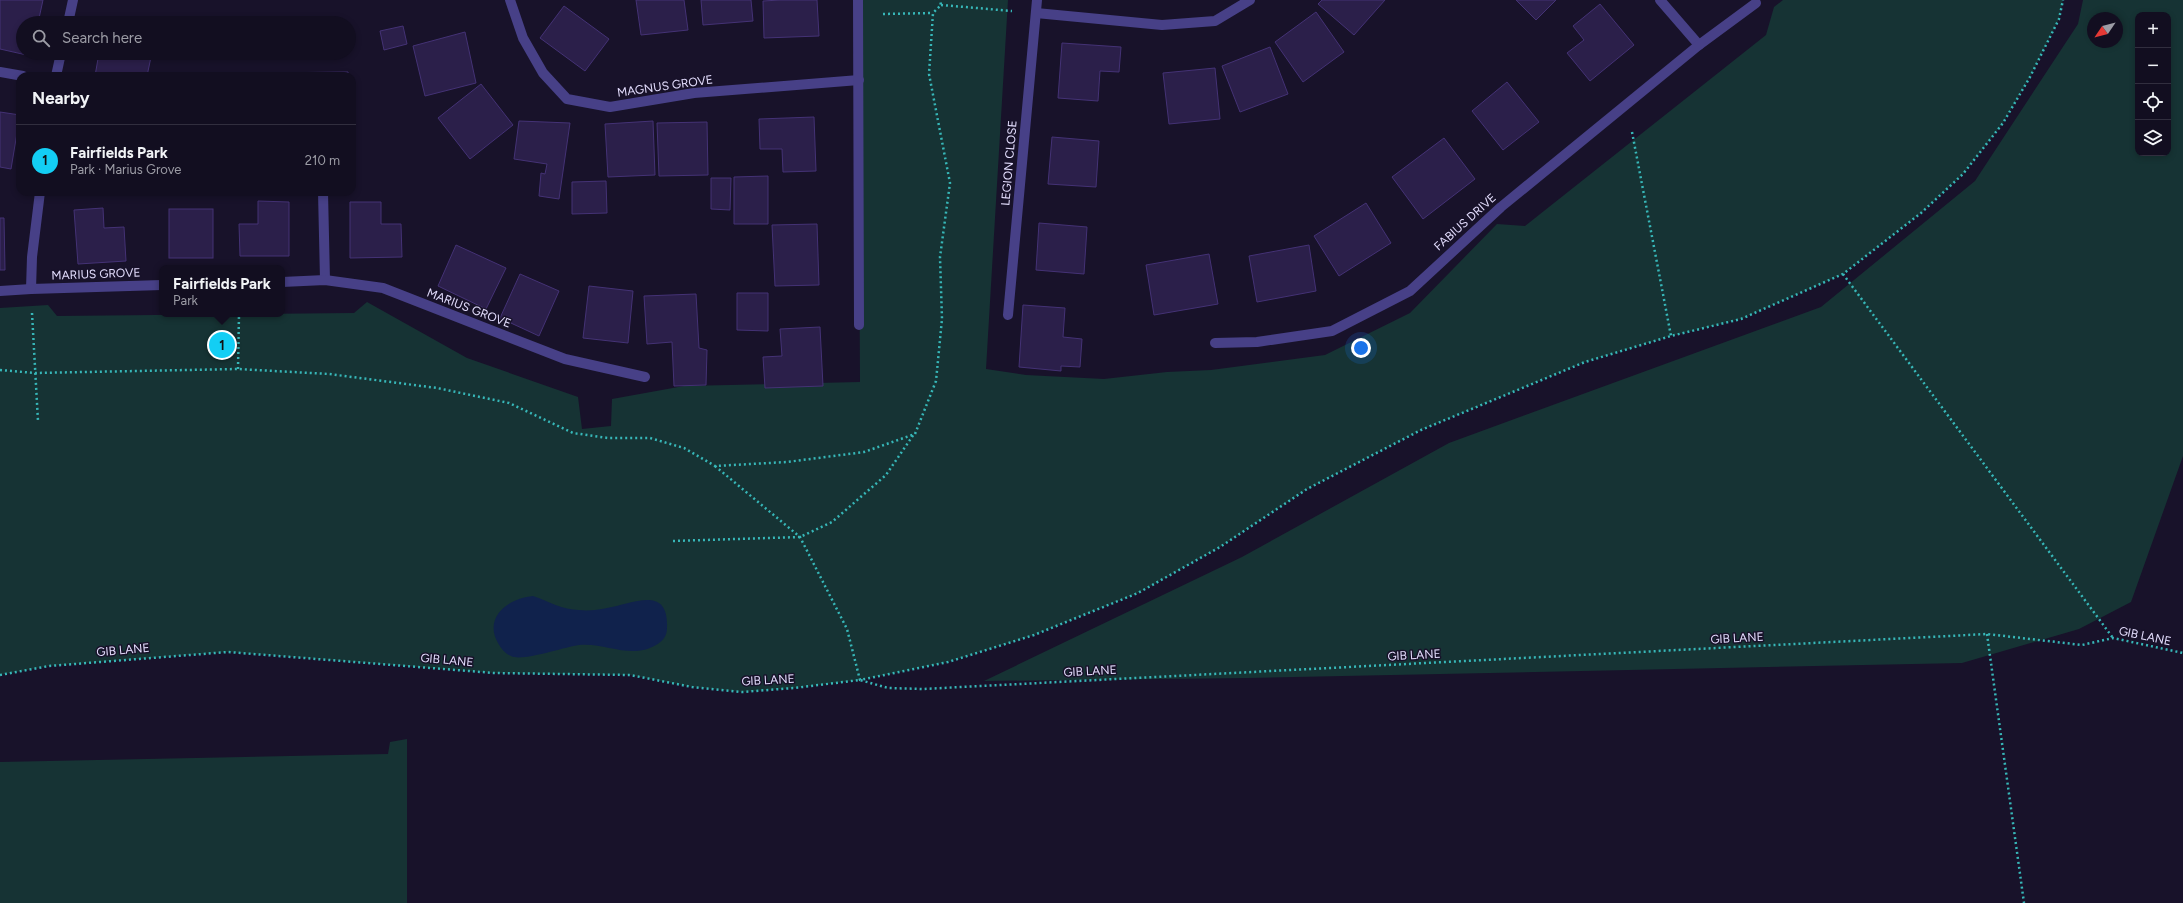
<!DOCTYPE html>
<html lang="en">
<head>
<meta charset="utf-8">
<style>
  :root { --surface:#120e20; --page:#1b1729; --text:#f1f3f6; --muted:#9c9ca5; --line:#312e3e; --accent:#13cef4 }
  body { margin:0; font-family:Figtree,sans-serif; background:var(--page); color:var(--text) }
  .controls { position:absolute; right:12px; top:12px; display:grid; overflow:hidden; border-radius:8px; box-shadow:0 2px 6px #0003 }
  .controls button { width:36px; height:36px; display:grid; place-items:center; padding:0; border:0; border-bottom:1px solid var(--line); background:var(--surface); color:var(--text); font:20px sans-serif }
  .compass { position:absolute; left:2087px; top:12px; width:36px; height:36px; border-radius:50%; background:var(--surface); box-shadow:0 2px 6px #0003; rotate:235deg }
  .you { position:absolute; left:1361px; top:348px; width:14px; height:14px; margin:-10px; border:3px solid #fff; border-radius:50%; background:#1a73e8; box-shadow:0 0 0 6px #1a73e833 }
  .badge { display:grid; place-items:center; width:26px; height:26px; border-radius:50%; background:var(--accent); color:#111; font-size:13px; font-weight:700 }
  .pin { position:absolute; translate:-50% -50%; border:2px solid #fff; box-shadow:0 1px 4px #0006 }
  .popup { position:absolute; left:159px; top:265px; width:126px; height:52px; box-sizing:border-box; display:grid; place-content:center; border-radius:8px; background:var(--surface); filter:drop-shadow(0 1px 3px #0005); font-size:13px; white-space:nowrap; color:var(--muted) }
  .popup b { font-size:15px; color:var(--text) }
  .popup::after { content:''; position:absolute; left:50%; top:100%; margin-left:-8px; border:8px solid transparent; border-top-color:var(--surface) }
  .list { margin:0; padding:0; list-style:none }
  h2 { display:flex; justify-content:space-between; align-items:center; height:52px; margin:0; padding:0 16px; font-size:17px }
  h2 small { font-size:13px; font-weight:400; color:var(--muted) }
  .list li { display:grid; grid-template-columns:26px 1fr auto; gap:12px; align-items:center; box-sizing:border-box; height:72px; padding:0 16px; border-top:1px solid var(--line) }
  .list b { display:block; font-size:15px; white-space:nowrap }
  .list p { margin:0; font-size:13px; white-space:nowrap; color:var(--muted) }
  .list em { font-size:13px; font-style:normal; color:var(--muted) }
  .icon { flex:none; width:22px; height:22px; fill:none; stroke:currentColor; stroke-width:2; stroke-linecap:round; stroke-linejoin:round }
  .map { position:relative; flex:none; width:2183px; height:903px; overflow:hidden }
  .search { position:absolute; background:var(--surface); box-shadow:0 2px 6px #0003; left:16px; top:16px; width:340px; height:44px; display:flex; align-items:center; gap:10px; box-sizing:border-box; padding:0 14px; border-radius:22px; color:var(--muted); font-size:15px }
  .panel { position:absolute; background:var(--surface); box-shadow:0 2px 6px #0003; left:16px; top:72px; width:340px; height:124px; border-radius:12px }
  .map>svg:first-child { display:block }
</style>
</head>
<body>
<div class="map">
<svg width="2183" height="903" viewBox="0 0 2183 903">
  <rect width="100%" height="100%" fill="#18122a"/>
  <g fill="#163334" fill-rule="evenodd">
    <polygon points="858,0 1008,0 986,369 1026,375 1104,379 1167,372 1211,370 1325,355 1410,313 1497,224 1525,226 1766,35 1774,7 1783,0 2063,0 2059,19 2030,77 2003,123 1963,174 1921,213 1843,274 1741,319 1671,336 1585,362 1421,430 1307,489 1220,547 1138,593 1034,635 948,662 860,680 794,688 742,692 692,687 630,675 494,673 228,652 49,666 0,675 0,308 48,305 57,316 354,313 367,302 467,358 578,397 582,429 611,426 612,399 684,386 860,382"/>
    <path d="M2083,0h100v456l-52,146 -52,27 -117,34 -715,15 -263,3 258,-124 207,-114 372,-136 154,-126 103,-157zM2138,15h30v138h-30zM2093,18h24v24h-24z"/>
    <polygon points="407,739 407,903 0,903 0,762 388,754 390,742"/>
  </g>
  <path fill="#10224c" d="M533,596c15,5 30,14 46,14 9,1 19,0 28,-2 25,-4 62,-24 60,20 0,8 -4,13 -11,17 -25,15 -51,-3 -77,0 -15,2 -57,17 -68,11 -6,-2 -10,-8 -13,-13 -15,-26 11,-45 35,-47z"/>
  <g fill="#2b1f4a" stroke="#443275">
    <polygon points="0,0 43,0 38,23 23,23 23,53 31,53 31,56 0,49"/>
    <polygon points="636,0 684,0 688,30 641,35"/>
    <polygon points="701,0 751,0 753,21 703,25"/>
    <polygon points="780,0 817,0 819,36 764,38 763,1"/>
    <polygon points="1322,0 1385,0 1354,35 1318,4"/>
    <polygon points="1516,0 1556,0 1536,20"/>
    <polygon points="1600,4 1634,45 1590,81 1567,53 1584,40 1573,26"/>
    <polygon points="564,6 609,39 585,71 540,38"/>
    <polygon points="1316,12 1344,52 1303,82 1275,42"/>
    <polygon points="403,26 407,44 384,50 380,31"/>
    <polygon points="465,32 476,83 425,96 413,46"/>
    <polygon points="1062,43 1121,47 1119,72 1100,71 1098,101 1058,98"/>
    <polygon points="1270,47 1288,94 1240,112 1222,66"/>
    <polygon points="99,53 130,53 151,57 147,76 95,76"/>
    <polygon points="1215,68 1220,119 1169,124 1163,73"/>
    <polygon points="348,72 348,76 264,76 264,73"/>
    <polygon points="1507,82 1539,122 1503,150 1472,111"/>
    <polygon points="481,84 513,125 470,159 438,118"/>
    <polygon points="0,112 20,115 11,169 0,167"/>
    <polygon points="814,117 816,171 783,172 782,149 760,149 759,119"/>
    <polygon points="519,121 570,123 559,199 539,196 541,173 545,174 547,164 514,159"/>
    <polygon points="653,121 655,175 608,177 605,124"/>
    <polygon points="707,122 708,175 659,176 657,123"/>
    <polygon points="1052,137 1099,141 1096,187 1048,184"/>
    <polygon points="1444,138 1475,179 1423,219 1392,177"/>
    <polygon points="768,176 768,224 734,224 734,177"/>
    <polygon points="711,178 731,178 730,210 711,209"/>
    <polygon points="606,181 607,213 572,214 572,182"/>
    <polygon points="258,201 289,202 289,256 240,256 239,224 258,224"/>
    <polygon points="350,202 381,202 381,224 401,224 402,257 350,258"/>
    <polygon points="1366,203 1391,243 1339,276 1314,236"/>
    <polygon points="103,208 104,228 124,227 126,261 78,264 74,210"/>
    <rect x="169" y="209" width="44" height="49"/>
    <polygon points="0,218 4,218 5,270 0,270"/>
    <polygon points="1039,223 1087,227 1084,274 1036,270"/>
    <polygon points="817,224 819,285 775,286 772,225"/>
    <polygon points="456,245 506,268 486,309 438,286"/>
    <polygon points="1309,245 1316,291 1257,302 1249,256"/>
    <polygon points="1209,254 1218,304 1154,315 1146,265"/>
    <polygon points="520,274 559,291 539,336 500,318"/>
    <polygon points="589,286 633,291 628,343 583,338"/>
    <polygon points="737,293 768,293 768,331 737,330"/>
    <polygon points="696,294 699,348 707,350 706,385 674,386 672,342 647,344 644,296"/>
    <polygon points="1023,305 1065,308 1063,337 1082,339 1080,367 1061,366 1061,371 1019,367"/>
    <polygon points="820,327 823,386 765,388 763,357 782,356 780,329"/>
  </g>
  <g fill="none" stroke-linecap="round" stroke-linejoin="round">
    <g stroke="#37b7b8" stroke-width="2.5" stroke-dasharray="2 3" stroke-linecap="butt">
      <polyline points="941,5 1012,11"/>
      <polyline points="883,14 933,13"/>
      <polyline points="1632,132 1671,336"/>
      <polyline points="1843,274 2113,638"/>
      <polyline points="32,313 38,421"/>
      <polyline points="238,369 239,314"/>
      <polyline points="0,370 35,373 238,369 329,374 437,388 509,403 573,433 608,438 650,438 684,448 715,466 787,462 864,452 915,434 936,381 942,319 940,257 950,183 929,74 933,13 941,5 940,0"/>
      <polyline points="715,466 800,537 847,629 860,680 948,662 1034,635 1138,593 1220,547 1307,489 1421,430 1585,362 1671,336 1741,319 1843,274 1921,213 1963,174 2003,123 2030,77 2059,19 2063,0"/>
      <polyline points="673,541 800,537 832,522 886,475 914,434"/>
      <polyline points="1987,634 2024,903"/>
      <polyline points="0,675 49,666 228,652 494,673 630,675 692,687 742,692 794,688 860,680 888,688 923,689 1987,634 2082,645 2113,638 2183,653"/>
    </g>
    <g stroke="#474087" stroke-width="10">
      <polyline points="510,0 523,38 543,73 567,99 610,107 694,93 859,80"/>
      <polyline points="858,0 859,325"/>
      <polyline points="1660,0 1699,45"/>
      <polyline points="1036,13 1162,25 1215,21 1250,0"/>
      <polyline points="68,23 73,0"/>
      <polyline points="0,72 23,76"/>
      <polyline points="56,76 61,53"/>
      <polyline points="40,192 32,257 31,289 162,285"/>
      <polyline points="323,192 325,280"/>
      <polyline points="282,282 325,280 383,288 565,359 645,377"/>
      <polyline points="0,291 31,289"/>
      <polyline points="1008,315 1037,0"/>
      <polyline points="1215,343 1257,342 1332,331 1410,291 1501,207 1699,45 1756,3"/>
    </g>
  </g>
  <g text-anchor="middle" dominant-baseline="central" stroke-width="3" stroke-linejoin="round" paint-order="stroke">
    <g font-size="12" fill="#e3ddfd" stroke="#18122a">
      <text transform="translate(665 86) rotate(-8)">MAGNUS GROVE</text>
      <text transform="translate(1009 163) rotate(-85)">LEGION CLOSE</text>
      <text transform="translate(1465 222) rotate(-42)">FABIUS DRIVE</text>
      <text transform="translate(96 274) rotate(-2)">MARIUS GROVE</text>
      <text transform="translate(469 308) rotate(21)">MARIUS GROVE</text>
      <text transform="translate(2145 636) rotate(12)">GIB LANE</text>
      <text transform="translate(1737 638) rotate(-3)">GIB LANE</text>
      <text transform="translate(123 650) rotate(-5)">GIB LANE</text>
      <text transform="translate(1414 655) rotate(-3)">GIB LANE</text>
      <text transform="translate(447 660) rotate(5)">GIB LANE</text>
      <text transform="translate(1090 671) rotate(-3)">GIB LANE</text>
      <text transform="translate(768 680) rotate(-3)">GIB LANE</text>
    </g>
  </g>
</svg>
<div class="controls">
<button>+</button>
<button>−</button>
<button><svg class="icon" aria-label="locate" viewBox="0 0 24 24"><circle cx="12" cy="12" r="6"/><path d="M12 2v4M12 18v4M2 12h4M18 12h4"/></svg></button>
<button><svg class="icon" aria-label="layers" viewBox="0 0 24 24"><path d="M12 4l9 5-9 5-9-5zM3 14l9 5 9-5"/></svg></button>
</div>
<svg class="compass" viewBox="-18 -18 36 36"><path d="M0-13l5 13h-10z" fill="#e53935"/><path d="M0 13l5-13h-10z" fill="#9c9ca5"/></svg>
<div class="you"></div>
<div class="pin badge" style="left:222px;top:345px">1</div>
<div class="popup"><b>Fairfields Park</b>Park</div>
<div class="search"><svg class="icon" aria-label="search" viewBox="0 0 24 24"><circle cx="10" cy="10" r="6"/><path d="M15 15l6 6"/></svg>Search here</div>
<section class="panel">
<h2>Nearby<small></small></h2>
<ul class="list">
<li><span class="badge">1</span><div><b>Fairfields Park</b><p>Park · Marius Grove</p></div><em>210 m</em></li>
</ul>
</section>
</div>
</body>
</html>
